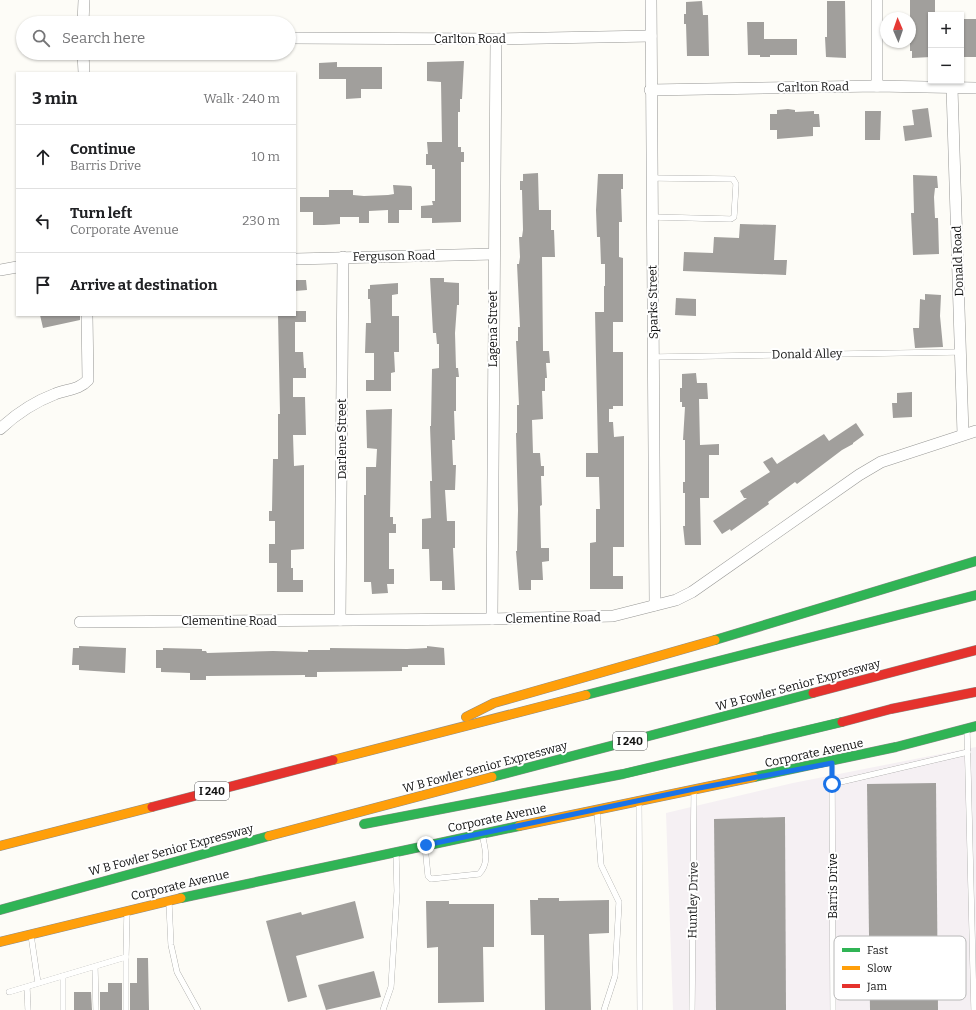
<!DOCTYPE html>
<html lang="en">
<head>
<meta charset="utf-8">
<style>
  :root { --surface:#fff; --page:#f6f6f6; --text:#202124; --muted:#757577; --line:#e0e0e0 }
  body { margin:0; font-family:Bitter,serif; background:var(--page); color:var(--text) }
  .controls { position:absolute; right:12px; top:12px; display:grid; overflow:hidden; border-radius:0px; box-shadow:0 1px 3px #0004 }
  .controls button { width:36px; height:36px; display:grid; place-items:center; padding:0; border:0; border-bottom:1px solid var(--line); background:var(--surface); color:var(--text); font:20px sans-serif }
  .compass { position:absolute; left:880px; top:12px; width:36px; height:36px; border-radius:50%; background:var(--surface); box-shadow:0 1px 3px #0004; rotate:358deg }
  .stop { position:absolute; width:12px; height:12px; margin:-9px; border:3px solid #1a73e8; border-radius:50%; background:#fff }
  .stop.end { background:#1a73e8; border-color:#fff; box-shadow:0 1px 4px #0008 }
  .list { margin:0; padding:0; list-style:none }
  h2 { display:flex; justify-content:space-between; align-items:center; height:52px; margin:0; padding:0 16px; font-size:17px }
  h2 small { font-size:13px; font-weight:400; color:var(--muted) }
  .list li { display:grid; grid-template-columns:26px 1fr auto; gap:12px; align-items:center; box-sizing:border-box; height:64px; padding:0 16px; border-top:1px solid var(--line) }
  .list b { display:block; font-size:15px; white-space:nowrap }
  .list p { margin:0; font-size:13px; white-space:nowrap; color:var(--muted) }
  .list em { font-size:13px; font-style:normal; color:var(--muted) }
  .icon { flex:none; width:22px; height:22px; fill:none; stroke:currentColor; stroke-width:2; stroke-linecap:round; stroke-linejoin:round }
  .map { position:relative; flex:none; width:976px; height:1010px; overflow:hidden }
  .search { position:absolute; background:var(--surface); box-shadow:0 1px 3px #0004; left:16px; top:16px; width:280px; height:44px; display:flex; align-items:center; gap:10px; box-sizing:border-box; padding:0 14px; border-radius:22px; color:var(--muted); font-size:15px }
  .panel { position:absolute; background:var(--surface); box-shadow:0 1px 3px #0004; left:16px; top:72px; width:280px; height:244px; border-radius:0px }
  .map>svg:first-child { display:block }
</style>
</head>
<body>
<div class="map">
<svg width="976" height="1010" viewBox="0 0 976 1010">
  <rect width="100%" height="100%" fill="#fdfcf7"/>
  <polygon fill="#f5f0f3" points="976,747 976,1010 673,1010 666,813 793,783"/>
  <g fill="#a19f9c">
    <polygon points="910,0 935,0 935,15 931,15 931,57 912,58 912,51 910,51"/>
    <polygon points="702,1 703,15 708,15 709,56 687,56 686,24 684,24 684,14 686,14 686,2"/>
    <polygon points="827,1 845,1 846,58 826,57 825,37 827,37"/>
    <polygon points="961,19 976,19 976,57 963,57"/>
    <polygon points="747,22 764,22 764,39 797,39 797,55 770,55 770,57 760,57 760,55 748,55"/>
    <polygon points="464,61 462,99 460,99 460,112 458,112 458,147 461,147 461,152 464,152 464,162 461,162 461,222 432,223 432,218 421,218 421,206 433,205 432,201 435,201 435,169 432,169 432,165 426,165 426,154 428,154 427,142 442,142 441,82 427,81 427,62"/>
    <polygon points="337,62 337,67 382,67 382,89 361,89 361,98 346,99 346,79 319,79 319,63"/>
    <polygon points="928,108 932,137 905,141 903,126 914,125 912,110"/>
    <polygon points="788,109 795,110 795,112 814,111 814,114 819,114 820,127 813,127 813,136 777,139 777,130 770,130 770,114 777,114 777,110"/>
    <polygon points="865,111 881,111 880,140 865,140"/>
    <polygon points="538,173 539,210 551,210 551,230 554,230 555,257 542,257 543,351 549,351 550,363 546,363 547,378 545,378 545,391 542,391 543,419 532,420 533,453 540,453 541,466 544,466 544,476 541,476 542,505 540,506 541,548 549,548 549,561 542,562 543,580 531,580 531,590 519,590 516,551 517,551 518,510 516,433 517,433 517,405 519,405 516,341 518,341 518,327 520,327 517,264 519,264 520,257 519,237 522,237 523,230 522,190 520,190 520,181 523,181 523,174"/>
    <polygon points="598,174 623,174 623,189 621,189 622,222 619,222 619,257 623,258 623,322 613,322 613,352 623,352 623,406 613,406 613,409 609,409 609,422 613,422 614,437 624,436 624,547 613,547 613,576 623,576 623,589 590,589 590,543 596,542 596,509 600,509 599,477 586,477 586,453 598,453 595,312 604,312 604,286 605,286 605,264 601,264 600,237 597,237 596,210"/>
    <polygon points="913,175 937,176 938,188 935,188 934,197 935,218 938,218 939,254 913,255 911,213 914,213"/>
    <polygon points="393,185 411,186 412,188 412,210 399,210 399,223 388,223 388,210 369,211 369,223 359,223 359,217 340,217 340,224 324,225 313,225 313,212 300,212 300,197 329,197 329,190 353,190 353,195 364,196 388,195 394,194"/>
    <polygon points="740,224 776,225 774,260 787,260 786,275 683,271 684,252 713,253 714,237 739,238"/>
    <polygon points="430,278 444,278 444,282 459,283 459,305 457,305 455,333 456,368 458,368 459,377 456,377 456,411 454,411 455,440 452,440 453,465 456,465 455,490 445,490 447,521 455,521 455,548 453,548 455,590 442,590 442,581 430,581 429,549 422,549 422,519 431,518 430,481 432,481 430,426 431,426 432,369 439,368 439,344 437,344 436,333 433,333"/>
    <polygon points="295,280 306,280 307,290 295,291"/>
    <polygon points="398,283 398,294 392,295 392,316 399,316 399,352 394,352 395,372 391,373 391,391 366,391 366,380 374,380 374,353 365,353 366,323 371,323 370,299 368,299 368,289 370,289 370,285"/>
    <polygon points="925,294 941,295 940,316 943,347 915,348 913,328 919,328 920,299 925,300"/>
    <polygon points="676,298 696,299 696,316 675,315"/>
    <polygon points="295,311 306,311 306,322 295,322 295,352 303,352 304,368 306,368 306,378 293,378 293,397 305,397 306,435 293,435 294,466 304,465 304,549 291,550 291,568 293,568 293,580 303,580 303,592 277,592 277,563 269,563 269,544 275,544 275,521 269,521 269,511 272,511 273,459 278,459 278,414 280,414 278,315 295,315"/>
    <polygon points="40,315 80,315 80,320 43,328"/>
    <polygon points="696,373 697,383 707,383 708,399 699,399 700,445 719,444 719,455 709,455 709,498 700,498 701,545 685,545 683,526 685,526 685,493 683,493 683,482 685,482 685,440 683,440 685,407 682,407 682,402 680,402 680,388 682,388 682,374"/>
    <polygon points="912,392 912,417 893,418 892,403 897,403 897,393"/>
    <polygon points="392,409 390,517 393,517 393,524 396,524 396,533 389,533 389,569 394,569 394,584 387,584 388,593 372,594 371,582 364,582 364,495 366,495 366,467 376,467 377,449 367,448 366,410"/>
    <polygon points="856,423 864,435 853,443 853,444 842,450 797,484 795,482 768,502 769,504 731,531 730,529 722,534 713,521 747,498 744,498 740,491 770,472 763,462 772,457 777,464 824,434 829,441"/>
    <polygon points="79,646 126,648 125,673 79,670 79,665 72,665 73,648 79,648"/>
    <polygon points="427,646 444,648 445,665 408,665 408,667 402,667 402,671 317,672 317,677 305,677 305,675 206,676 206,680 190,680 190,673 161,672 161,668 156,668 156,650 163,650 163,648 202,649 202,651 206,651 207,653 273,651 308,652 308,650 330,650 330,648 407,649 427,648"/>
    <polygon points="936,783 938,1010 870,1010 867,784"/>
    <polygon points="785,817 786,1010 716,1010 714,819"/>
    <polygon points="538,898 559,898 559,901 609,900 609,933 589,934 591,1010 545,1010 544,935 531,935 530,900 538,900"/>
    <polygon points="355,901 364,938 296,956 307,997 288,1002 266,921 301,912 302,915"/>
    <polygon points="426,901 449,901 449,904 494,904 494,947 483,947 484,1002 438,1003 438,947 427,948"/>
    <polygon points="137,958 148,958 149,1010 130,1010 130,983 137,983"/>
    <polygon points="374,971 381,997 326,1010 318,985"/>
    <polygon points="122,983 122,1010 100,1010 100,992 108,992 108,983"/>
    <polygon points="74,992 91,992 92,1010 74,1010"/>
  </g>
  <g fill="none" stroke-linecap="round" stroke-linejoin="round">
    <defs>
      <g id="lane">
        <polyline points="651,178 733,179 736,184 734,217 731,219 652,217"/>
        <polyline points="653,357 961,352"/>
        <polyline points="967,729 974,1010"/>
        <polyline points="832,763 833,1010"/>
        <polyline points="832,784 968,752"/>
        <polyline points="639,803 640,1010"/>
        <polyline points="597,812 601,865 619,902 615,976 604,1010"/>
        <path d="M425,846l3,30 3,3 48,-5c11,-11 6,-26 3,-40"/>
        <polyline points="169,903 171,945 177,972 198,1010"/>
        <polyline points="31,935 38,983"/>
        <polyline points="126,957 126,1010"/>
        <polyline points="95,967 96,1010"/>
        <polyline points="63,976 63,1010"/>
        <polyline points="27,987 28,1010"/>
        <polyline points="9,992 126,957 127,912"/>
        <polyline points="383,1010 391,987 397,891 396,852"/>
        <polyline points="692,1010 694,792"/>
      </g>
      <g id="street">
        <polyline points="651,0 655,605"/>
        <polyline points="877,0 877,86"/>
        <polyline points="83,23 84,0"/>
        <polyline points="289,38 496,39 651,36"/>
        <polyline points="83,53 84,73"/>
        <polyline points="952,88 963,434"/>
        <polyline points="650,90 877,86 976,88"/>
        <polyline points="295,259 494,254"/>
        <polyline points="0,270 17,267"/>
        <path d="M0,429c16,-15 34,-27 55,-35 12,-5 24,-4 33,-14l-1,-65"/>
        <polyline points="492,619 496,39"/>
        <polyline points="340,620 343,257"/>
        <polyline points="80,622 492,619 613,616 676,600 692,592 859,475 881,462 976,431"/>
      </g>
      <g id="fast">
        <polyline points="715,640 976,561"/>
        <polyline points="586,695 976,595"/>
        <polyline points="492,777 813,693"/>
        <polyline points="754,777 896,747 976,726"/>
        <polyline points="364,824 623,774 842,722"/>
        <polyline points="181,898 519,826"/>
        <polyline points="0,910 269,836"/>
      </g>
      <g id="slow">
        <polyline points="466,717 494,703 715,640"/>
        <polyline points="333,760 586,695"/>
        <polyline points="519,826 754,777"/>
        <polyline points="269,836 492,777"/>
        <polyline points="0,846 152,807"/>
        <polyline points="0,942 181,898"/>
      </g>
      <g id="jam">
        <polyline points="813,693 976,650"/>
        <polyline points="842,722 891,709 976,692"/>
        <polyline points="152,807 333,760"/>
      </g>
    </defs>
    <use href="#lane" stroke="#979795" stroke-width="6"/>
    <use href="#street" stroke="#979795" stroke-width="12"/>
    <use href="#fast" stroke="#8e8d8b" stroke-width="10"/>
    <use href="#slow" stroke="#8e8d8b" stroke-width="10"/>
    <use href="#jam" stroke="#8e8d8b" stroke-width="10"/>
    <use href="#lane" stroke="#fffffe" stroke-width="5.5"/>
    <use href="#street" stroke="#fffffe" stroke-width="11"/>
    <use href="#fast" stroke="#30b455" stroke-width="9"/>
    <use href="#slow" stroke="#ff9f0a" stroke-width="9"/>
    <use href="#jam" stroke="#e5322d" stroke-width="9"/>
  </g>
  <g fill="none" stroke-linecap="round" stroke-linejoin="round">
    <polyline stroke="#1a73e8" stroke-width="5" points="426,845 694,789 832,763 832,784"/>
  </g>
  <g text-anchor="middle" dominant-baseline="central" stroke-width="4" stroke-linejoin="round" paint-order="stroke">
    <g fill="#fff" stroke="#585858" stroke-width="1">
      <rect x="613" y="732" width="34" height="18" rx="3"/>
      <rect x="195" y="782" width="34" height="18" rx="3"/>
    </g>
    <g font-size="11" font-weight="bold" fill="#111">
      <text x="630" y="741">I 240</text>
      <text x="212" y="791">I 240</text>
    </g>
    <g font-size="12" fill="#111" stroke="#fff">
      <text x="470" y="39">Carlton Road</text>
      <text transform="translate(813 87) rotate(-1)">Carlton Road</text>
      <text transform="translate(394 256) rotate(-1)">Ferguson Road</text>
      <text transform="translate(958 261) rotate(-92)">Donald Road</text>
      <text transform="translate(653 302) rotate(-91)">Sparks Street</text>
      <text transform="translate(493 329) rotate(-90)">Lagena Street</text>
      <text transform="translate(807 354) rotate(-1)">Donald Alley</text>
      <text transform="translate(342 439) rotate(-90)">Darlene Street</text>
      <text transform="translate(553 618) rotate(-1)">Clementine Road</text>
      <text x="229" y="621">Clementine Road</text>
      <text transform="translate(798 685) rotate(-15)">W B Fowler Senior Expressway</text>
      <text transform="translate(814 753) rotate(-12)">Corporate Avenue</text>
      <text transform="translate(485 767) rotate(-15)">W B Fowler Senior Expressway</text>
      <text transform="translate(497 818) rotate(-12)">Corporate Avenue</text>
      <text transform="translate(171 850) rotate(-15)">W B Fowler Senior Expressway</text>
      <text transform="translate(180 885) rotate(-13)">Corporate Avenue</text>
      <text transform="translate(833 886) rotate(-90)">Barris Drive</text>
      <text transform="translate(693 900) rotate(-89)">Huntley Drive</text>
    </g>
  </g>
  <rect x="834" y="936" width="132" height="64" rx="6" fill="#fff" stroke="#b8b8b8" stroke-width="1"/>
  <rect x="842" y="948" width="18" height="4" fill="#30b455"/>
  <rect x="842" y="966" width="18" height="4" fill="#ff9f0a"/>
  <rect x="842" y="984" width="18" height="4" fill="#e5322d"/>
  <g font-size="11" fill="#111">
    <text x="867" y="954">Fast</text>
    <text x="867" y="972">Slow</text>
    <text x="867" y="990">Jam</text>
  </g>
</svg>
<div class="controls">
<button>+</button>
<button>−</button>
</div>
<svg class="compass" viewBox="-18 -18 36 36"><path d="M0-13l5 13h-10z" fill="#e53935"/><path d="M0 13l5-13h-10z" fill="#757577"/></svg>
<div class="stop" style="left:832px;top:784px"></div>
<div class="stop end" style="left:426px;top:845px"></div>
<div class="search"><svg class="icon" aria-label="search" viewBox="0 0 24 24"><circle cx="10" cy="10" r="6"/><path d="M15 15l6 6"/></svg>Search here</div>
<section class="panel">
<h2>3 min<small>Walk · 240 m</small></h2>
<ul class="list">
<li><svg class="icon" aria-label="ahead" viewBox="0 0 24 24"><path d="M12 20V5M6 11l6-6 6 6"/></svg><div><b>Continue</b><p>Barris Drive</p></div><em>10 m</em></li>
<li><svg class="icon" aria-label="left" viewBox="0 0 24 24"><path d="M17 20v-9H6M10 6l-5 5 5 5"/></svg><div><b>Turn left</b><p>Corporate Avenue</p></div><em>230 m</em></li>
<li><svg class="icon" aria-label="arrive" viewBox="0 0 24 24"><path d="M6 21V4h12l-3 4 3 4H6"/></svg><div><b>Arrive at destination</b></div></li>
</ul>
</section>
</div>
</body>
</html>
